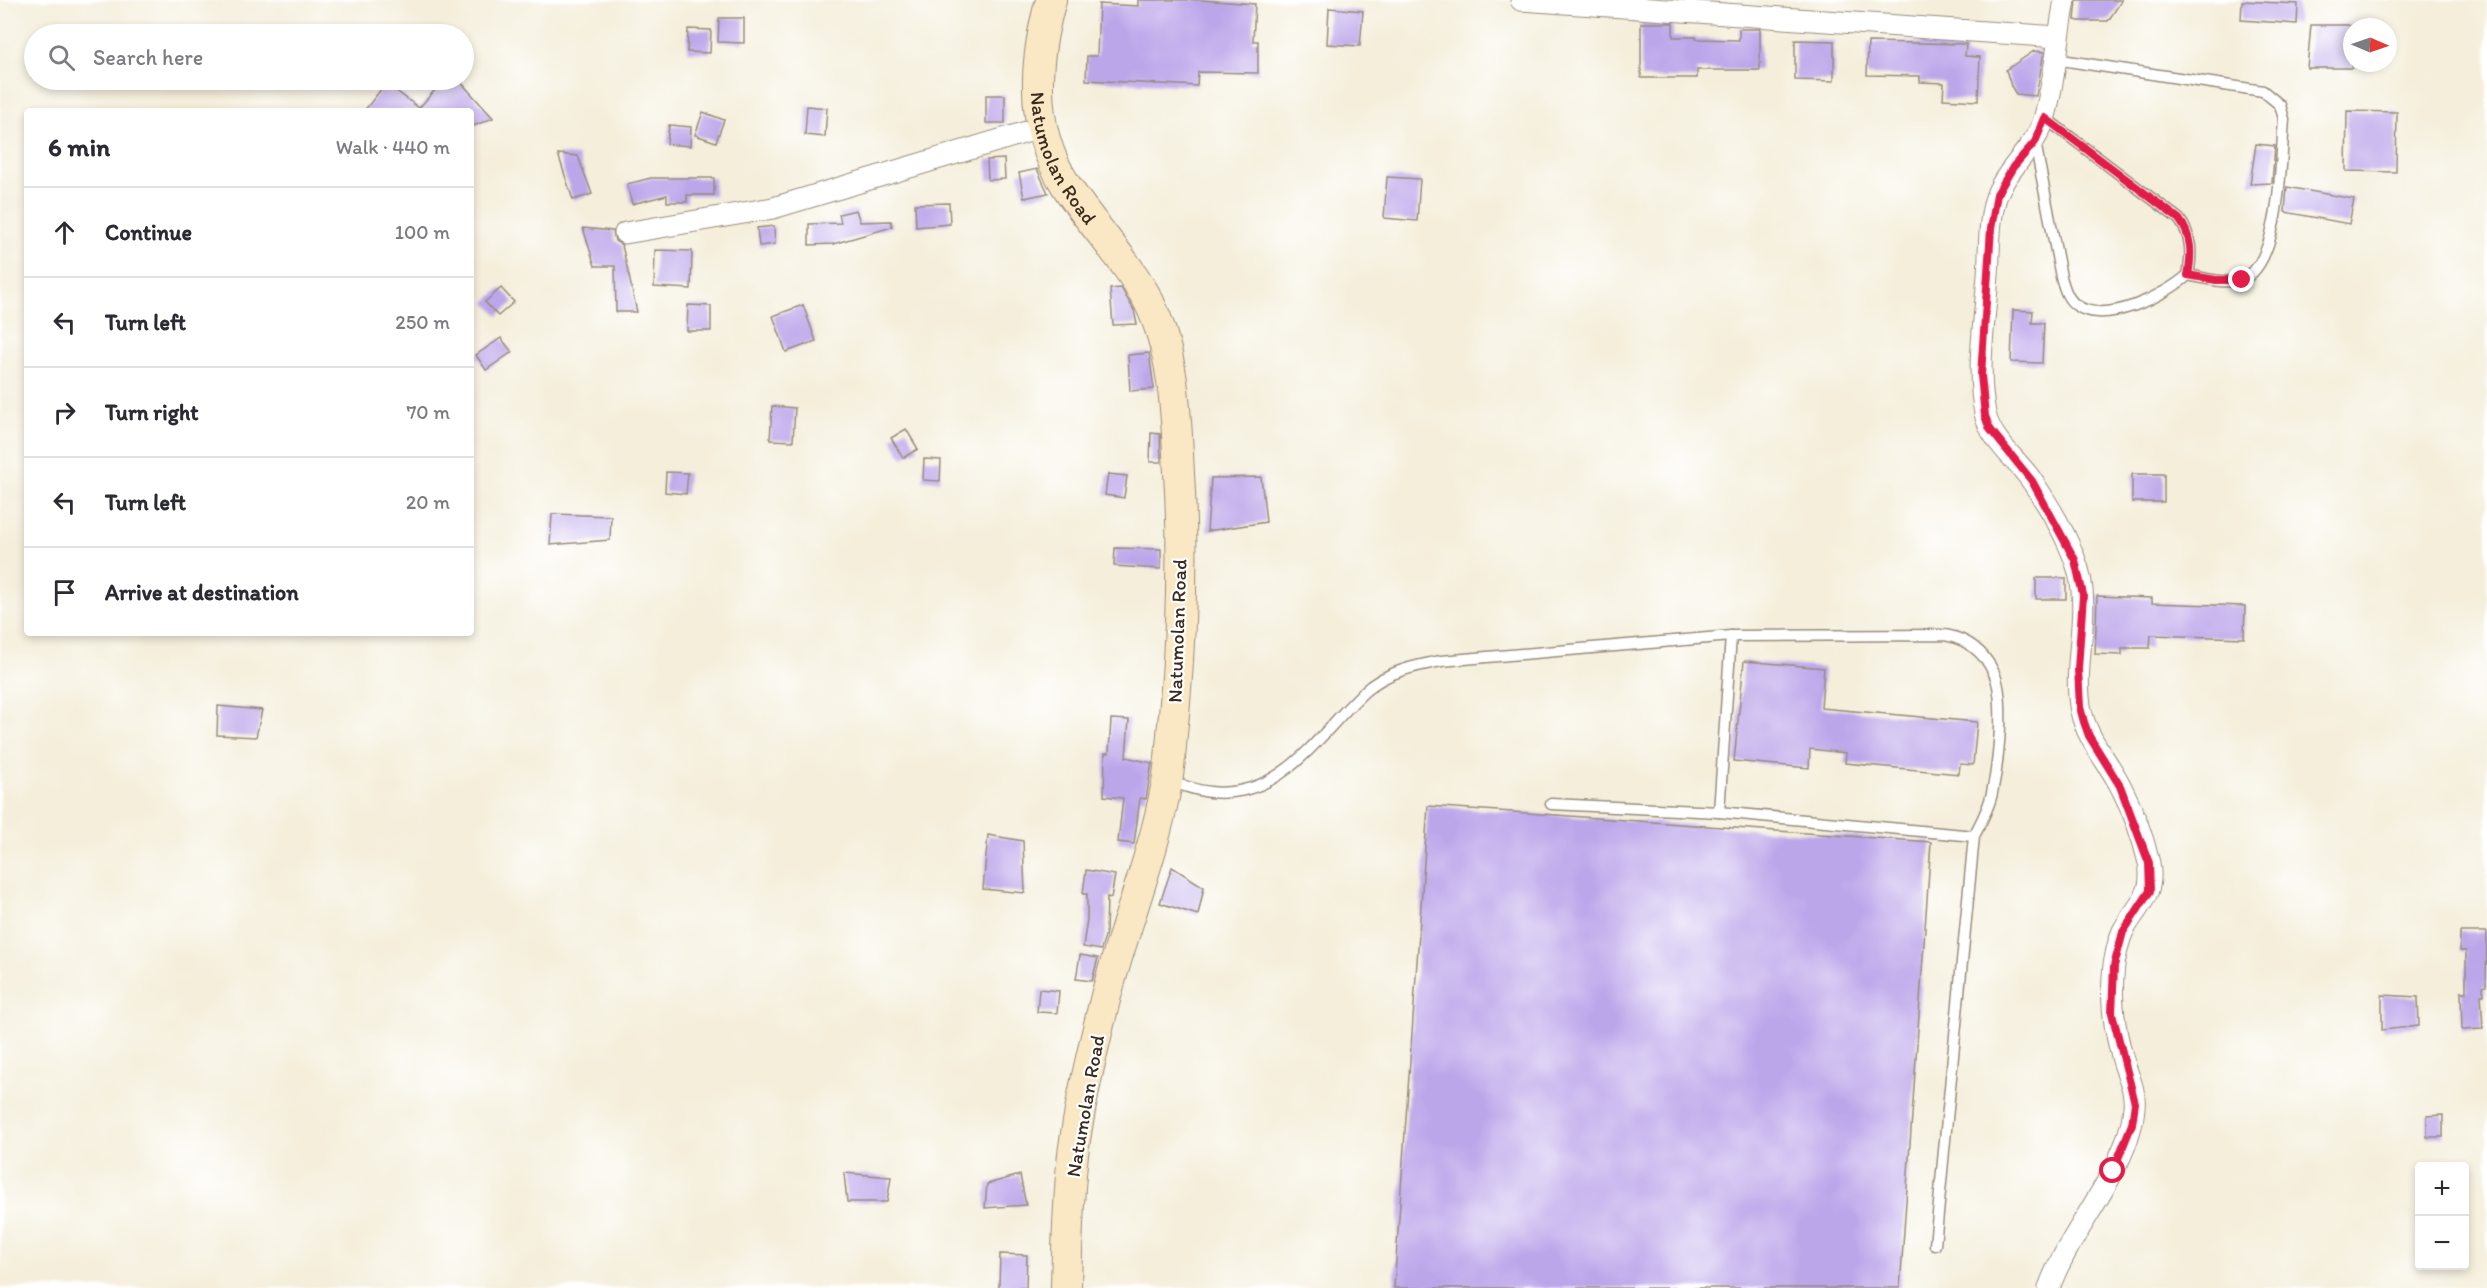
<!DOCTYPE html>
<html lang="en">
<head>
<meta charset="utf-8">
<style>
  :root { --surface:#fff; --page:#f7f7f7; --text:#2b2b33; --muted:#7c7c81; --line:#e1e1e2 }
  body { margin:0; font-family:Itim,sans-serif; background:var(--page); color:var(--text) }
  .controls { position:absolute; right:18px; bottom:18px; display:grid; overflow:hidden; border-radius:6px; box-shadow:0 3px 9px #0003 }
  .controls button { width:54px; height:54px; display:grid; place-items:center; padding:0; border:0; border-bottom:2px solid var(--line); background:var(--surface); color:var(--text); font:30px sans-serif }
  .compass { position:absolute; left:2343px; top:18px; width:54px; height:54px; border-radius:50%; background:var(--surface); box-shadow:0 3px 9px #0003; rotate:92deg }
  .stop { position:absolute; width:18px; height:18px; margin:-14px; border:4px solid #e11d48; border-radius:50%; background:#fff }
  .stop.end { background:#e11d48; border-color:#fff; box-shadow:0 2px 6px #0008 }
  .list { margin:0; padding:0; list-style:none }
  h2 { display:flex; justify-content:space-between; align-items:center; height:78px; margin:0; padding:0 24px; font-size:26px }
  h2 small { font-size:20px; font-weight:400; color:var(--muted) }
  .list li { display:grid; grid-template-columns:39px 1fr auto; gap:18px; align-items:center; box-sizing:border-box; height:90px; padding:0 24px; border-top:2px solid var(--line) }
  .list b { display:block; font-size:22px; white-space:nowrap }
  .list em { font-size:20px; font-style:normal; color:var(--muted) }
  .icon { flex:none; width:33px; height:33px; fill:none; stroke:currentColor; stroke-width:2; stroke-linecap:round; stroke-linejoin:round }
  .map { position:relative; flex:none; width:2487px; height:1288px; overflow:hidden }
  .search { position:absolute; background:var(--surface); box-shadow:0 3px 9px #0003; left:24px; top:24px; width:450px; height:66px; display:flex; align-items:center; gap:15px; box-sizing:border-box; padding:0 21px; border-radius:33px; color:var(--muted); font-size:22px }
  .panel { position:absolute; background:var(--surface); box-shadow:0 3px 9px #0003; left:24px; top:108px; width:450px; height:528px; border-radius:6px }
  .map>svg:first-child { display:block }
</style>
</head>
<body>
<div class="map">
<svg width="2487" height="1288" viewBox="0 0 2487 1288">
  <rect width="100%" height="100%" fill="#fff"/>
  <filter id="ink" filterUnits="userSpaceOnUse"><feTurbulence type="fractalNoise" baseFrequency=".0167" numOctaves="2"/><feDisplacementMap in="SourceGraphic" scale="12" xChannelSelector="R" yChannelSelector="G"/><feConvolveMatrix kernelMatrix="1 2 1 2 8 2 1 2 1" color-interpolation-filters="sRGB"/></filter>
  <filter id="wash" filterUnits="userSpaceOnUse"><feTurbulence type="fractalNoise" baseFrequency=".008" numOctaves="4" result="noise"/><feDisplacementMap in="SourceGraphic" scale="24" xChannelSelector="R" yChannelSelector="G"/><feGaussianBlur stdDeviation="1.35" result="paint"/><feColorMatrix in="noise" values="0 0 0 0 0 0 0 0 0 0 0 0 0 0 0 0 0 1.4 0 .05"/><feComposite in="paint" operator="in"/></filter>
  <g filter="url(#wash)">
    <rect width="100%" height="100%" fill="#f4eeda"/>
    <g id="blocks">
      <g fill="#bca6ea">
        <polygon points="1138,0 1201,0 1255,4 1253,41 1258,41 1258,73 1198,72 1197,86 1086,80 1087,56 1097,56 1099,4 1138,6"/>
        <polygon points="2077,0 2122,0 2108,21 2079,21 2075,20"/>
        <polygon points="2242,1 2298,4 2297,24 2241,20"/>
        <polygon points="1329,8 1363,11 1360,46 1327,44"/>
        <polygon points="719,18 744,18 744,43 718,42"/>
        <polygon points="1641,23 1673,23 1673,37 1696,37 1696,39 1739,40 1739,29 1760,29 1760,70 1697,70 1697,78 1641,78"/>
        <polygon points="2311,25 2352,25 2352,68 2307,68"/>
        <polygon points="688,29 711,30 710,53 687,52"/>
        <polygon points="1795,40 1834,41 1834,81 1795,80"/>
        <polygon points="1868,42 1966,44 1965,56 1980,57 1978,101 1943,99 1944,83 1920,82 1920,76 1867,75"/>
        <polygon points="2034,51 2044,52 2036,96 2016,94 2011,86 2006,70"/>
        <polygon points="444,80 459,80 493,118 471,127 471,111 364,111 386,83 419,108"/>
        <rect x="986" y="95" width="19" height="28"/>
        <polygon points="807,106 827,108 825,137 805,135"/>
        <polygon points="2347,111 2397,112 2396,172 2346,171"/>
        <polygon points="703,112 724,120 716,142 695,135"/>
        <polygon points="669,125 691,127 690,146 667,144"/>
        <polygon points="2256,144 2275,146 2272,183 2250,184"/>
        <polygon points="558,154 578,156 592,194 573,200"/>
        <polygon points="1004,159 1005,179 988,180 987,160"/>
        <polygon points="1037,169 1048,193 1024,198 1019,173"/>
        <polygon points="1387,177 1420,179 1417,221 1384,218"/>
        <polygon points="651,178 714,178 714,195 687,195 687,202 667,202 667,195 632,204 627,184"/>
        <polygon points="2287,187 2354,199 2349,224 2285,212"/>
        <polygon points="949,203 950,224 916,227 915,204"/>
        <polygon points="856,210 860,222 891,221 892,227 833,244 809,245 809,224 841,223 839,214"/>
        <polygon points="774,226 775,244 759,246 757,228"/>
        <polygon points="583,228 613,231 615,241 622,245 637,312 616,312 615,266 595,266"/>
        <polygon points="655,250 692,251 691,289 654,287"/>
        <polygon points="501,288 514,302 498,316 485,302"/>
        <polygon points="1121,288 1134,310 1137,324 1113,325 1110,289"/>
        <polygon points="688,305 711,306 711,331 687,331"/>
        <polygon points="803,305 816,341 786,352 773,316"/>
        <polygon points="2013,310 2033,311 2032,323 2044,323 2042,363 2011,362"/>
        <polygon points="501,338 512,352 486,370 476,355"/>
        <polygon points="1149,353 1154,389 1130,391 1128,355"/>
        <polygon points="772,406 795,408 793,441 770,440"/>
        <polygon points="906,429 918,449 903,458 891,438"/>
        <polygon points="1151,433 1160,434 1161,462 1150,462"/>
        <polygon points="924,459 941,460 940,481 923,480"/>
        <polygon points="666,472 688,473 686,494 665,492"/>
        <polygon points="1108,474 1127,476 1124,498 1105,495"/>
        <rect x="2132" y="474" width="32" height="28"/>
        <polygon points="1261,477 1266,522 1207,531 1211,478"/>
        <polygon points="552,514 611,516 610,540 550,545"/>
        <polygon points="1115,548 1161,549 1161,569 1114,566"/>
        <rect x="2036" y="578" width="30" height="21"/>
        <polygon points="2097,596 2152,598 2152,603 2245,606 2244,638 2151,635 2150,648 2122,648 2122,655 2095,654"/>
        <polygon points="1744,661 1824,668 1821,708 1977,722 1973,765 1960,764 1959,774 1845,763 1846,753 1810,749 1809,768 1734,761"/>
        <polygon points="218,706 262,710 256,737 217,735"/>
        <polygon points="1111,719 1129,720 1126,757 1152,763 1146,799 1140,798 1134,844 1118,842 1123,798 1104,796 1105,753 1109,753"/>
        <polygon points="1428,806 1931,842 1900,1288 1394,1288"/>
        <polygon points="988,835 1023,841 1025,893 983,889"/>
        <polygon points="1172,867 1204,887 1198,915 1160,903"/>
        <polygon points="1086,870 1115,875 1111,898 1107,897 1106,933 1101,950 1083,947 1087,919 1087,894 1083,894"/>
        <polygon points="2460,932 2487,932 2486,986 2483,987 2484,995 2481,995 2483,1029 2462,1030 2461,992 2466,992 2466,951 2460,951"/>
        <polygon points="1080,955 1098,958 1092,981 1076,979"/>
        <polygon points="1039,989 1059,991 1057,1013 1037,1012"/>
        <polygon points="2382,995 2418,997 2419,1026 2382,1030"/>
        <polygon points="2443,1115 2443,1137 2427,1137 2427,1116"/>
        <polygon points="844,1173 891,1177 887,1202 847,1202"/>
        <polygon points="1020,1175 1026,1205 985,1208 987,1184"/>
        <polygon points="1000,1254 1027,1255 1026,1288 999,1288"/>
      </g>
    </g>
  </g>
  <g filter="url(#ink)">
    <use href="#blocks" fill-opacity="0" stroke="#988c7c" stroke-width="1.5"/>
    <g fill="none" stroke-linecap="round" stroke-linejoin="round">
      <defs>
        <g id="lane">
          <path d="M2055,59l208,32 17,14 4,14c-3,37 -3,144 -41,160 -15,6 -39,-1 -55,-4"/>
          <path d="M2035,142l26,135c3,10 6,22 15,28 29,21 90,-10 112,-30 4,-21 4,-39 -9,-56l-134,-101"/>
          <path d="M1170,782c13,3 27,9 40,10 73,8 109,-59 155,-101 21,-19 49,-25 76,-30l290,-25 214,-1c22,4 39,17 49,38 12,26 4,92 -2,120 -3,15 -11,29 -18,43l-39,409"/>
          <polyline points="1551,804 1719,812 1731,636"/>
          <polyline points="1719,812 1974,836"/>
        </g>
        <g id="street">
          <polyline points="1521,0 2058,37"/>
          <polyline points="625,233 773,208 1040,128"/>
          <path d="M2049,1288c20,-58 81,-120 85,-181 2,-16 -6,-31 -11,-47 -9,-32 -13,-61 -9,-95 2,-11 4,-24 9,-34 14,-26 32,-35 26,-68 -6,-26 -17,-55 -29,-78 -13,-25 -33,-46 -39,-74 -10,-49 13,-103 -6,-151 -9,-25 -28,-57 -43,-79 -15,-22 -42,-41 -47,-68 -9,-44 0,-93 3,-138 2,-26 0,-59 10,-83 12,-28 39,-45 47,-76 10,-38 13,-78 20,-116"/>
        </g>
        <g id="secondary">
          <path id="s1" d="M1051,0c-18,63 -22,130 16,187 26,40 60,73 82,115 26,53 27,113 30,171 5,80 2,162 -5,242 -3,22 -3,45 -7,67 -13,73 -42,142 -61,214 -13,51 -26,105 -33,158 -5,44 -6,89 -7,134"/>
        </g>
      </defs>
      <use href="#lane" stroke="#988c7c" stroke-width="13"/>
      <use href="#street" stroke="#988c7c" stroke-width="23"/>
      <use href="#secondary" stroke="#988c7c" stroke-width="32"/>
      <use href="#lane" stroke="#fff" stroke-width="10"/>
      <use href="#street" stroke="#fff" stroke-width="21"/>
      <use href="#secondary" stroke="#fae7c3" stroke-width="30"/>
    </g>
  </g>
  <g fill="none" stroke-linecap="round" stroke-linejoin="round" filter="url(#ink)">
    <path stroke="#e11d48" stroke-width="8" d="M2113,1171l19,-47 3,-21 -23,-90 2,-47 9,-34 27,-41 -1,-28 -29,-77 -31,-50 -5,-14 -4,-15 -2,-38 5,-74 -8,-35 -43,-79 -42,-52 -5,-13 -4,-41 10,-146 6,-35 16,-27 22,-25 10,-24 134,101c13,17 13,35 9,56l28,5h26"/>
  </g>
  <g text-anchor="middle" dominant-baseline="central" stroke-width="4.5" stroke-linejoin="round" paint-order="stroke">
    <g font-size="20" fill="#3b2a1e" stroke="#fff">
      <text stroke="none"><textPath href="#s1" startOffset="165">Natumolan Road</textPath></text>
      <text transform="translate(1177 631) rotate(-88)">Natumolan Road</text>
      <text transform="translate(1085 1106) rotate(-80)">Natumolan Road</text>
    </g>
  </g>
</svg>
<div class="controls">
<button>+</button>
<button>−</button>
</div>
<svg class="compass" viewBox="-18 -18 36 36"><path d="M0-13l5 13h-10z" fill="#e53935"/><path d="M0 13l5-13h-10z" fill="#7c7c81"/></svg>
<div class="stop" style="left:2113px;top:1171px"></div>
<div class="stop end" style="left:2242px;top:280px"></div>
<div class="search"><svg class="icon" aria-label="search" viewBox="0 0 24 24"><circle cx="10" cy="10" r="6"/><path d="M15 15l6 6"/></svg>Search here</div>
<section class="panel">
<h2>6 min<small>Walk · 440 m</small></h2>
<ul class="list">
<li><svg class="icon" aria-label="ahead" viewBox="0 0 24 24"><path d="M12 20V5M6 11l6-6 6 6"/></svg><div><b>Continue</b></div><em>100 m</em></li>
<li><svg class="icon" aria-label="left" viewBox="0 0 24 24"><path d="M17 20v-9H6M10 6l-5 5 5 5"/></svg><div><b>Turn left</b></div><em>250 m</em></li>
<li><svg class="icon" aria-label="right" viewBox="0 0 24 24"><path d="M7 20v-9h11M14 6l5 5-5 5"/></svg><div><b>Turn right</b></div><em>70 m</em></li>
<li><svg class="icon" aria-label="left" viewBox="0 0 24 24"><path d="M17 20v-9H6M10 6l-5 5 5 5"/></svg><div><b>Turn left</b></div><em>20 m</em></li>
<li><svg class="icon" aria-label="arrive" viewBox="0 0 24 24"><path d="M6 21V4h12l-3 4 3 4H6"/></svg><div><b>Arrive at destination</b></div></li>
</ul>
</section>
</div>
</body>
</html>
